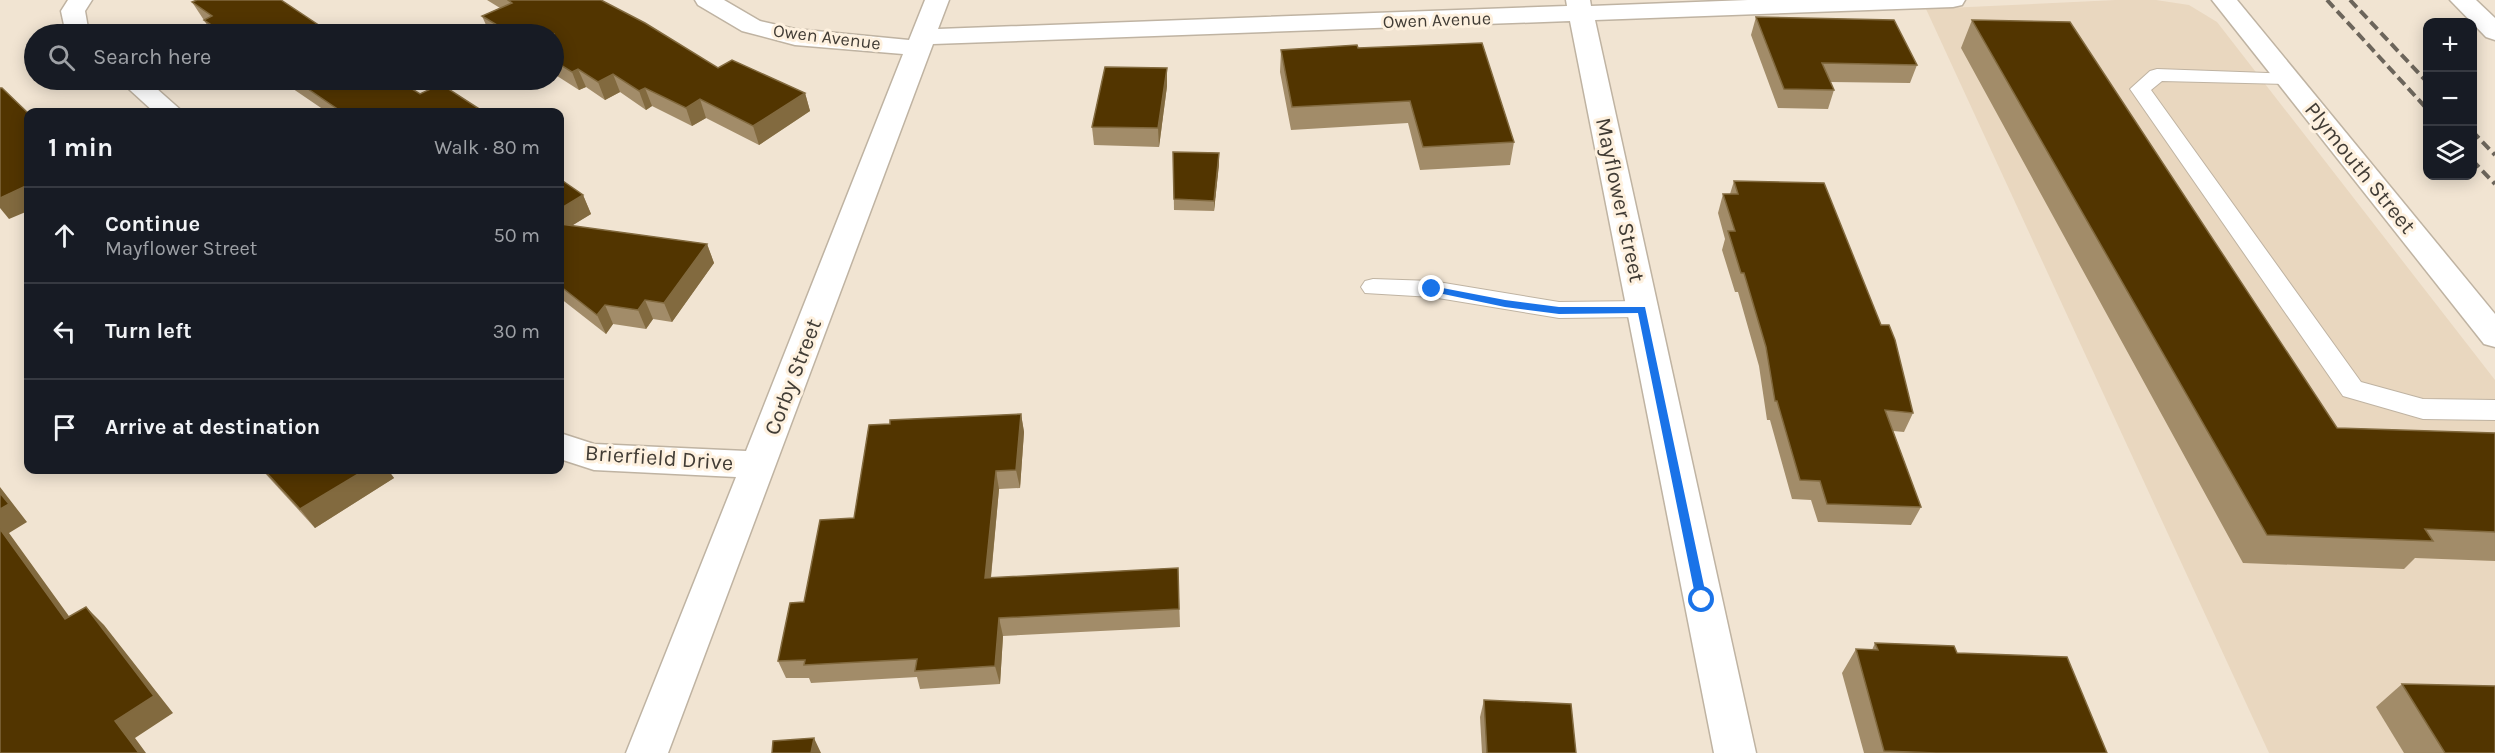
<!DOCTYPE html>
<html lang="en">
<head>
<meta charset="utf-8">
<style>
  :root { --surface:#171b24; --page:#20242c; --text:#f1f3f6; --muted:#9ea1a6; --line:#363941 }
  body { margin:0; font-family:Karla,sans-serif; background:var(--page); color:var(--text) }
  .controls { position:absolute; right:18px; top:18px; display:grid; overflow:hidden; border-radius:12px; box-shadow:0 3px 15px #0003 }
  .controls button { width:54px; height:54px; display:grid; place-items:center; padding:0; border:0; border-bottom:2px solid var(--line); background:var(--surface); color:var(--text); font:30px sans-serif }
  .stop { position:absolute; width:18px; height:18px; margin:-14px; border:4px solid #1a73e8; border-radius:50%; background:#fff }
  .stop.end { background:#1a73e8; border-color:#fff; box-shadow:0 2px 6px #0008 }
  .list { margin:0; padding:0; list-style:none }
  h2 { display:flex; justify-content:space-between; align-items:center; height:78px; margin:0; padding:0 24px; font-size:26px }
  h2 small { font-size:20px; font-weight:400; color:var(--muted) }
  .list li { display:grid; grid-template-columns:39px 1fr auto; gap:18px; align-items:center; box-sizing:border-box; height:96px; padding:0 24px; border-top:2px solid var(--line) }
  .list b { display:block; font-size:22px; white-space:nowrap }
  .list p { margin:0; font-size:20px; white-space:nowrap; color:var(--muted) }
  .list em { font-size:20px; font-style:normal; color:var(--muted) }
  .icon { flex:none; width:33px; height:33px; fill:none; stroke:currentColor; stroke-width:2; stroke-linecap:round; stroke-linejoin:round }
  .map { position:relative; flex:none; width:2495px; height:753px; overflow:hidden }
  .search { position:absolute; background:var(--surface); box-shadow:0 3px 15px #0003; left:24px; top:24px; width:540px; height:66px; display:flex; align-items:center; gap:15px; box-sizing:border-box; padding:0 21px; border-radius:33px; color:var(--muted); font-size:22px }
  .panel { position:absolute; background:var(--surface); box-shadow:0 3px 15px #0003; left:24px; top:108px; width:540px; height:366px; border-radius:12px }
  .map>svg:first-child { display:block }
</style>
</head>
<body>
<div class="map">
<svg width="2495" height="753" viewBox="0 0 2495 753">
  <rect width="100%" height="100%" fill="#f1e4d2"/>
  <polygon fill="#e9d7bf" points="2116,0 2156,0 2189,5 2217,22 2495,380 2495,753 2269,753 1926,9"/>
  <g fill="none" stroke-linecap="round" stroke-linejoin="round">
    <defs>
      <g id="lane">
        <polygon points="2157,69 2294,74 2297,78 2294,82 2287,84 2162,81 2151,90 2361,382 2423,399 2495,400 2495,420 2423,419 2343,396 2130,89 2150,71"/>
        <polygon points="1373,279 1432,281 1559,302 1642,301 1651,303 1654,309 1651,315 1642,317 1559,318 1432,297 1365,293 1361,287 1365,281"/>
      </g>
      <g id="street">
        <polygon points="68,0 92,0 85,11 88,28 92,34 66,34 61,11"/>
        <polygon points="695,0 724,0 760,21 795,29 909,40 925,0 949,0 938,29 1567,6 1566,0 1590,0 1591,6 1748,0 1965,0 1962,5 1953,7 1595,20 1756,753 1714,753 1570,21 933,44 668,753 626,753 736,477 594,470 560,459 560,433 594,444 746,451 903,54 795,45 742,31 698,5"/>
        <polygon points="2212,0 2237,0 2495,314 2495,347 2484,344"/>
        <polygon points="119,80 147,80 183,112 154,112"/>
      </g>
      <polygon id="highway" points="2450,0 2476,0 2495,18 2495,40 2486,37"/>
    </defs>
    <use href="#lane" stroke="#bfb3a2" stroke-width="2"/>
    <use href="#street" stroke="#bfb3a2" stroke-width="3"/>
    <use href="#highway" stroke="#bfb3a2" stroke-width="3"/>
    <use href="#lane" fill="#fff" fill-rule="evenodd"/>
    <use href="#street" fill="#fff" fill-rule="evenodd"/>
    <use href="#highway" fill="#fff" fill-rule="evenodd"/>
    <g stroke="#6c655b" stroke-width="4" stroke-dasharray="10 5" stroke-linecap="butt">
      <polyline points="2327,0 2428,110"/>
      <polyline points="2350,0 2428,83"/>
      <polyline points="2472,131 2495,155"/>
      <polyline points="2472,160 2495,184"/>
    </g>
  </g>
  <g fill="#a28c69">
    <polygon points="487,0 601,0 718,68 805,93 810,111 759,145 706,118 692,126 652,106 646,110 620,92 605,100 586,87 579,90 554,74 554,34 490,34 482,16 500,8"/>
    <polygon points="192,2 332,34 213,34"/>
    <polygon points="1756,17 1917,65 1910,83 1830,82 1834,90 1828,109 1778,108 1751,35"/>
    <polygon points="1972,20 2337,428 2495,433 2495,561 2415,558 2404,569 2243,563 1961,48"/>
    <polygon points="1358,48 1514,142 1510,165 1420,170 1408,123 1291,130 1280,72 1281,50"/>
    <polygon points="1167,68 1167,86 1159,147 1094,145 1092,127"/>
    <polygon points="280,80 398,80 420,94 484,112 327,112"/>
    <polygon points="1173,152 1219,153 1219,164 1214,211 1174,210"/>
    <polygon points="560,179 583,195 591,214 571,226 707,244 714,263 672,322 653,319 646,329 613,324 606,334 560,298"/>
    <polygon points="1734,181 1913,413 1904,432 1893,431 1921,507 1911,525 1818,522 1811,500 1792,499 1770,420 1767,420 1759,366 1738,292 1735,292 1722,250 1725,239 1718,213 1723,194 1730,194"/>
    <polygon points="1021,414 1024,432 1020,488 999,489 991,578 1178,568 1180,627 1003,636 1000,684 920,689 917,677 811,683 809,678 786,678 778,661 804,602 854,518 890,424"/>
    <polygon points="262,470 388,470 394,478 315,528"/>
    <polygon points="1875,643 1957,653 2107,753 1864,753 1842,673 1856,649 1872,650"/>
    <polygon points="2402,684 2495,753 2404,753 2376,707"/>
    <polygon points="1484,700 1576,753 1482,753 1480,717"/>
  </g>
  <g fill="#826a3f">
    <polygon points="1167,68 1167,86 1159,147 1158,128"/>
    <polygon points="578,69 586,87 579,90 572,72"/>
    <polygon points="613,74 620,92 605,100 598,82"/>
    <polygon points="645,88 652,106 646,110 639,91"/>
    <polygon points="805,93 810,111 759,145 753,126"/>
    <polygon points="700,99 706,118 692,126 686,108"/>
    <polygon points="1219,153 1219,164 1214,211 1214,201"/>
    <polygon points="28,185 28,211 9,219 0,208 0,198"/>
    <polygon points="583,195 591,214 560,233 560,209"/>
    <polygon points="707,244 714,263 672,322 664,303"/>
    <polygon points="645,300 653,319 646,329 638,310"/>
    <polygon points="605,305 613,324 606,334 597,315"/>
    <polygon points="1021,414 1024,432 1020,488 1016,470"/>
    <polygon points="365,470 388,470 394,478 315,528 300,509"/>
    <polygon points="996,471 999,489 989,596 985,578"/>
    <polygon points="0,487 27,522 9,533 84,637 65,619 0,529"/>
    <polygon points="86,607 104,625 173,713 135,738 146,753 139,753 115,721"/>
    <polygon points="999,618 1003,636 1000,684 995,666"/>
    <polygon points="814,738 821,753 811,753"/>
  </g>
  <g fill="#523500" stroke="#826a3f" stroke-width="1.5">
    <polygon points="197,0 281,0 332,34 225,34 204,20 212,16 192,2"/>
    <polygon points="508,0 601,0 645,23 718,68 732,60 805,93 753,126 700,99 686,108 645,88 639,91 613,74 598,82 578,69 572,72 554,61 554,34 512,34 482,16 512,3"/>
    <polygon points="1756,17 1894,20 1917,65 1822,63 1834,90 1784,89"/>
    <polygon points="1972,20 2070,22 2337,428 2495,433 2495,532 2425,529 2433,541 2267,535"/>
    <polygon points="1482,43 1514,142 1423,147 1410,101 1292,107 1281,50 1357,45 1358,48"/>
    <polygon points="1105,67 1167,68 1158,128 1092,127"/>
    <polygon points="295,80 398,80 420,94 441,84 484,112 342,112"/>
    <polygon points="0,88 2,88 28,113 28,185 0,198"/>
    <polygon points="1173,152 1219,153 1214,201 1174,199"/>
    <polygon points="560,179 583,195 560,209"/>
    <polygon points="1734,181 1824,183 1881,325 1889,325 1895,340 1913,413 1885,410 1921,507 1827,504 1820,481 1800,480 1777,401 1775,401 1766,347 1744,273 1741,273 1728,231 1735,231 1723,194 1738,194"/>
    <polygon points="560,224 707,244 664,303 645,300 638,310 605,305 597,315 560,286"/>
    <polygon points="1021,414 1016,470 996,471 985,578 1178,568 1179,609 999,618 995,666 915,671 917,659 804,665 805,660 778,661 790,603 804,602 820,520 854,518 869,425 890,424 890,420"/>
    <polygon points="264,470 365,470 300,509"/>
    <polygon points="0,493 9,504 0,509"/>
    <polygon points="0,529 65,619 86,607 154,696 115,721 139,753 0,753"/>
    <polygon points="1875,643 1954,646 1957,653 2067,657 2107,753 1936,753 1884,751 1856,649 1878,650"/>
    <polygon points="2402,684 2495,686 2495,753 2445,753"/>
    <polygon points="1484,700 1571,704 1576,753 1487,753"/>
    <polygon points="814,738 811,753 772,753 773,741"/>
  </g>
  <polygon fill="#1a73e8" points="1432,286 1505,300 1559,307 1645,307 1707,600 1706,603 1702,605 1696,600 1638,313 1559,314 1505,307 1429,291 1428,289"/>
  <g text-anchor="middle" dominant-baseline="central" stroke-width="6" stroke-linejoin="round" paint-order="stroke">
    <g font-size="18" fill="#413c35" stroke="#fef1df">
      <text transform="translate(1437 20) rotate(-2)">Owen Avenue</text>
      <text transform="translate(827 37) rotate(7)">Owen Avenue</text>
    </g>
    <g font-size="22" fill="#413c35" stroke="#fef1df">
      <text transform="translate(2360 168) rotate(51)">Plymouth Street</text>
      <text transform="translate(1620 200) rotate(78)">Mayflower Street</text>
      <text transform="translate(793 377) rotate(-69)">Corby Street</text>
      <text transform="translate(659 458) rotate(4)">Brierfield Drive</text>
    </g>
  </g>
</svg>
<div class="controls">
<button>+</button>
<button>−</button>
<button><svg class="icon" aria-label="layers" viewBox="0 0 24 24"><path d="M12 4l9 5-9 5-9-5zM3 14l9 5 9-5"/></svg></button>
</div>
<div class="stop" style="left:1702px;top:600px"></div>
<div class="stop end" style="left:1432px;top:289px"></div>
<div class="search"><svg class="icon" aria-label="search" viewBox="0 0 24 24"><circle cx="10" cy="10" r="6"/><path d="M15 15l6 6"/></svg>Search here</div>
<section class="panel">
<h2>1 min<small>Walk · 80 m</small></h2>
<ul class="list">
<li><svg class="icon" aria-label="ahead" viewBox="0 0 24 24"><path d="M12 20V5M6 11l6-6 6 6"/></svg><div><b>Continue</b><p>Mayflower Street</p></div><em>50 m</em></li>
<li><svg class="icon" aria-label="left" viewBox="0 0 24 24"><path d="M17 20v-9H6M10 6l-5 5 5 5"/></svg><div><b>Turn left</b></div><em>30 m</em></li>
<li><svg class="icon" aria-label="arrive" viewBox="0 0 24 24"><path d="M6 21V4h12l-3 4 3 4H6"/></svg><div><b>Arrive at destination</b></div></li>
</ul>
</section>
</div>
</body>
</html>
